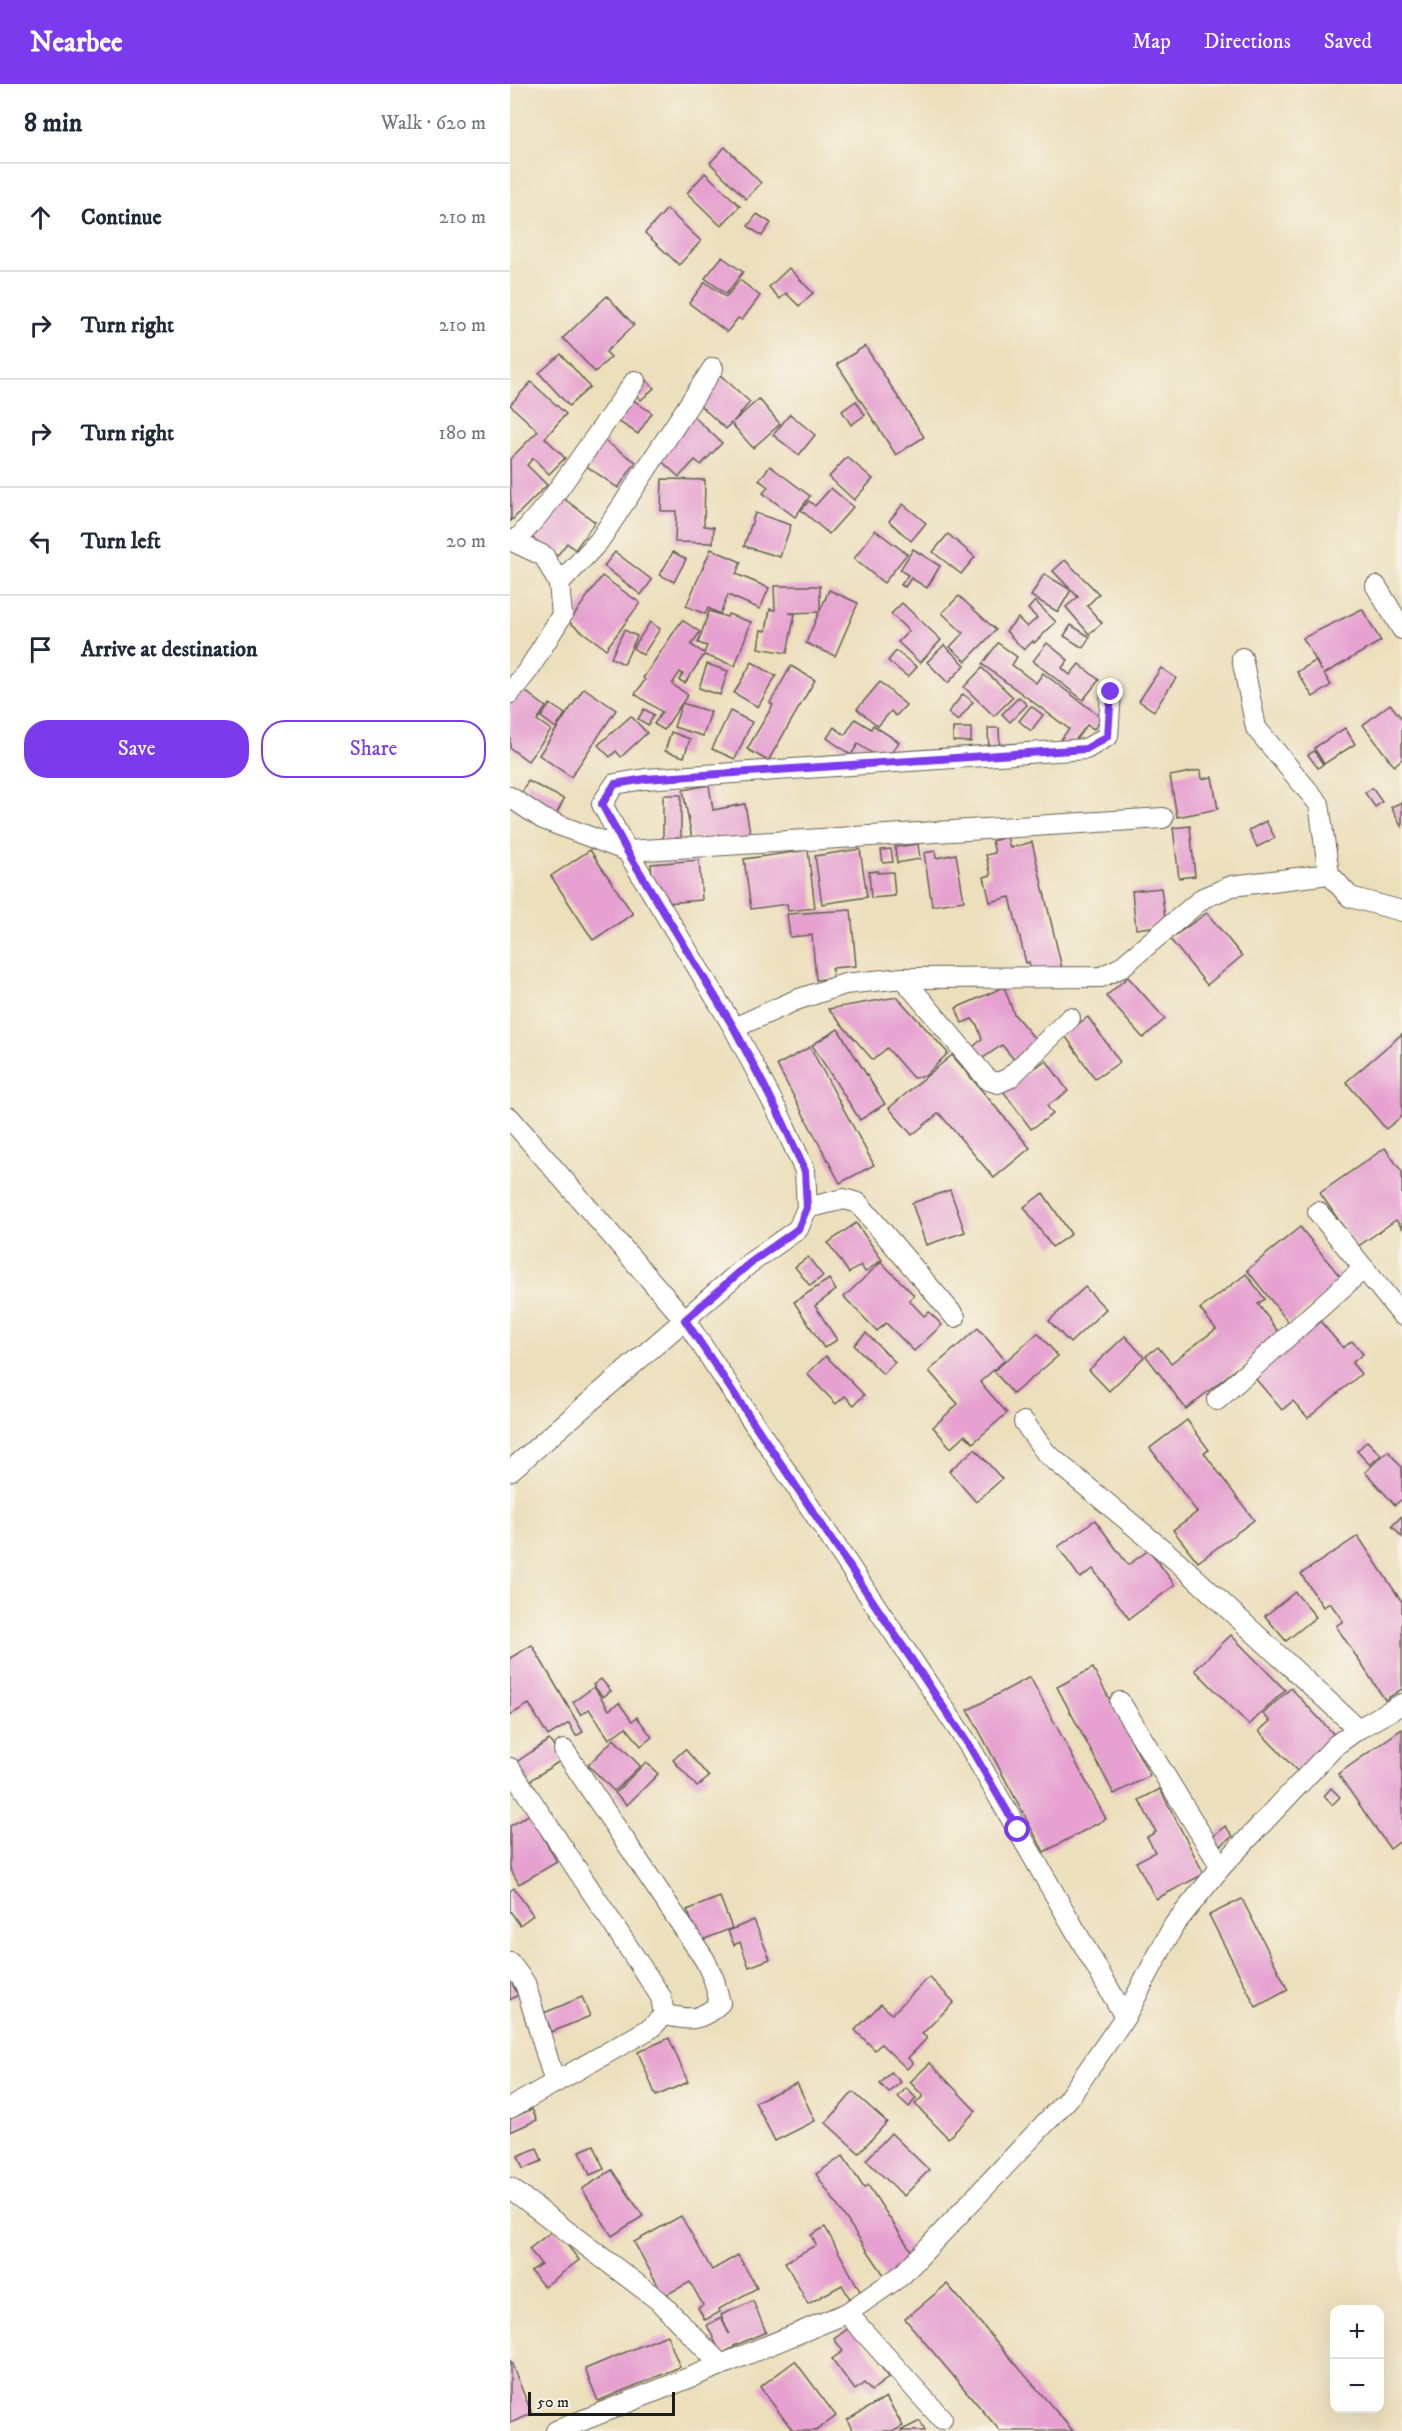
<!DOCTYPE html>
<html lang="en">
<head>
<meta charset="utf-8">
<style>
  :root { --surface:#fff; --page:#f6f6f7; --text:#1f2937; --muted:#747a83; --line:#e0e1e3; --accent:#7c3aed }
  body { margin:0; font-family:"IM FELL DW Pica",serif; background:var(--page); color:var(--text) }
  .controls { position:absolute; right:18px; bottom:18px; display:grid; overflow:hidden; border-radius:12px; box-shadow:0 6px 24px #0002 }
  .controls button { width:54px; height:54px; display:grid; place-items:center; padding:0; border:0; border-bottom:2px solid var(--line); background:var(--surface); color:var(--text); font:30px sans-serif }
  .scale { position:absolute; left:18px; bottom:15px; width:147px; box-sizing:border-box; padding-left:6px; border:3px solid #1c1c1c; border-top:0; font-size:16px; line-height:21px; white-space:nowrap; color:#1c1c1c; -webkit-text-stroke:4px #f7f3e8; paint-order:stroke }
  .stop { position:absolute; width:18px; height:18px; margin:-14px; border:4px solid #7c3aed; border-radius:50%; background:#fff }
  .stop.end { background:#7c3aed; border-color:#fff; box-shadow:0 2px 6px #0008 }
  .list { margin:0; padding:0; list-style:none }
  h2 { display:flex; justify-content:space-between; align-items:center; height:78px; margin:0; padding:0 24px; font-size:26px }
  h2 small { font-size:20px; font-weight:400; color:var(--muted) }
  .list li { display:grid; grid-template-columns:39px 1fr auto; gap:18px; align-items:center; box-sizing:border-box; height:108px; padding:0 24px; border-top:2px solid var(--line) }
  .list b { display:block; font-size:22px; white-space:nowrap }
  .list em { font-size:20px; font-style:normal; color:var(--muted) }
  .actions { display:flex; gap:12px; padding:18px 24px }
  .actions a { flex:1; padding:14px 0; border:2px solid var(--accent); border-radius:24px; text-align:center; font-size:21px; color:var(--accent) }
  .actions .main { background:var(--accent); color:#fff }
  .icon { flex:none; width:33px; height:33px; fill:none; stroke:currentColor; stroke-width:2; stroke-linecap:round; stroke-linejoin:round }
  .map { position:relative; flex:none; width:892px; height:2347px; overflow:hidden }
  header { display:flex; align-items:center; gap:36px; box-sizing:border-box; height:84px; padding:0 30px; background:var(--accent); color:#fff }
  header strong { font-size:28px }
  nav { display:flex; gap:33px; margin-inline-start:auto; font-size:21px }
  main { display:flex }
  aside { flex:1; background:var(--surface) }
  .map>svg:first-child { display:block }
</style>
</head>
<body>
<header>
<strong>Nearbee</strong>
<nav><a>Map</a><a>Directions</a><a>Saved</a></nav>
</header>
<main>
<aside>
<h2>8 min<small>Walk · 620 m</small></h2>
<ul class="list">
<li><svg class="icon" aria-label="ahead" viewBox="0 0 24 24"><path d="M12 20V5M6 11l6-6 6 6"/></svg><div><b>Continue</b></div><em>210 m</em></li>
<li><svg class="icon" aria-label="right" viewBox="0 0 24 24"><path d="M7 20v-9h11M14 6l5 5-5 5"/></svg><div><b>Turn right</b></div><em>210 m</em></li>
<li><svg class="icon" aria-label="right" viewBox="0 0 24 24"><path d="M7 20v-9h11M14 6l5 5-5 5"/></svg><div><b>Turn right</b></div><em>180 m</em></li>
<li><svg class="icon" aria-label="left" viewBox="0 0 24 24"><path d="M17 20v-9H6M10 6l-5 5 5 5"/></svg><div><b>Turn left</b></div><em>20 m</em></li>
<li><svg class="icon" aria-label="arrive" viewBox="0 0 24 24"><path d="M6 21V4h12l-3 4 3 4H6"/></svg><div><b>Arrive at destination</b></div></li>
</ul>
<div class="actions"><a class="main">Save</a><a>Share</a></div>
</aside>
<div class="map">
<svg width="892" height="2347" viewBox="0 0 892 2347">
  <rect width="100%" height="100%" fill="#f7f3e8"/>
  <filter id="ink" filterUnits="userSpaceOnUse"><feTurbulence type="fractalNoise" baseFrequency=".0167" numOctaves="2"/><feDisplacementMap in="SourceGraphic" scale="12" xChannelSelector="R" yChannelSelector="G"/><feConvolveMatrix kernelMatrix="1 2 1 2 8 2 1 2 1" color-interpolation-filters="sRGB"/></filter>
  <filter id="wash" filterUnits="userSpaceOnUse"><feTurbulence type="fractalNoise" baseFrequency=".008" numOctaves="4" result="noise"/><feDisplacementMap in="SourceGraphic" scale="24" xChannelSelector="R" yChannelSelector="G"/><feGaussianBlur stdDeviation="1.35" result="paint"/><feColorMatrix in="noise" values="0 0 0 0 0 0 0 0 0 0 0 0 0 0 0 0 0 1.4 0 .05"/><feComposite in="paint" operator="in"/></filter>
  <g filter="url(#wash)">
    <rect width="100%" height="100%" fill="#ecdfbc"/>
    <g id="blocks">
      <g fill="#e6a1d0">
        <polygon points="215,63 251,99 236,115 200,79"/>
        <polygon points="195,89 230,122 211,142 177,109"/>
        <polygon points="157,125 191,157 169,181 135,149"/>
        <polygon points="247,130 261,139 252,152 238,142"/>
        <polygon points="212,173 233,188 216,210 195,194"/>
        <polygon points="279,184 303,209 289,222 276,209 270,215 259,203"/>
        <polygon points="230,196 250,212 232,236 228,234 217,248 179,219 195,198 216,213"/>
        <polygon points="97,212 124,241 96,268 101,273 85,288 53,254"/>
        <polygon points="355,262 414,353 386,371 327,280"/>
        <polygon points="51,270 80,303 59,322 29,289"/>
        <polygon points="208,289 240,318 223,338 249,315 270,340 243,364 221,339 216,345 184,316"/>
        <polygon points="132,292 144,304 131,316 119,304"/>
        <polygon points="21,298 56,330 35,354 55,374 39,390 23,374 17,381 37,401 1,437 0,375 28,347 0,321"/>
        <polygon points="114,310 142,329 128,350 100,332"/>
        <polygon points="346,317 355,331 341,341 332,327"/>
        <polygon points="180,329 212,359 191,381 185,376 169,393 143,369"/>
        <polygon points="280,330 305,351 289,371 263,351"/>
        <polygon points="92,355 126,378 108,404 75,381"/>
        <polygon points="337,373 363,395 344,416 319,393"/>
        <polygon points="260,382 300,412 285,433 253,409 258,403 249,396"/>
        <polygon points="152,395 195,396 194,442 204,443 203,459 165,458 166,427 151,427"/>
        <polygon points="321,404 343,423 319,450 291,426 299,417 305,422"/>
        <polygon points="45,408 85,438 65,466 57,459 47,472 15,448"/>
        <polygon points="393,420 416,439 401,457 379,437"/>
        <polygon points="245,429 281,441 270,473 234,462"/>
        <polygon points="365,446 397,470 374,499 344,475"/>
        <polygon points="438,450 465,473 451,490 423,468"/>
        <polygon points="201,465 231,478 226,490 259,504 250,525 218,511 210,530 198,524 195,530 176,522"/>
        <polygon points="403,465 430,482 417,504 401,494 395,503 391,501 398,491 390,486"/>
        <polygon points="105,468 142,496 131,511 94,482"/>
        <polygon points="163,468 176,475 164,498 150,491"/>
        <polygon points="555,476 589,510 577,522 592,539 579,550 556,523 568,513 543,487"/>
        <polygon points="534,490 561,506 548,528 521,512"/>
        <polygon points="92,492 130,519 96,565 59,538"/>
        <polygon points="264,502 310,502 310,527 319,506 348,519 325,572 296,559 309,528 279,529 285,530 277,569 248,564 251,546 256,547 260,525 265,526"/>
        <polygon points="449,512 486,546 456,577 440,563 453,549 432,529"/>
        <polygon points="525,517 546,538 524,559 523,557 514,566 496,547 508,534 517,543 527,534 518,525"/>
        <polygon points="392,519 431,556 410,579 388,558 399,547 381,530"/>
        <polygon points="852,525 871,557 814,590 821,601 803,613 787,588 805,577 812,587 793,554"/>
        <polygon points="199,527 217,533 218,530 241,538 225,582 194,571 175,599 169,596 173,590 170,588 162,600 178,611 172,619 201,628 193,652 164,643 172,619 154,646 144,640 152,628 125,610 135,596 133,594 172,536 190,548 181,561 194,569 197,562 188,559"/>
        <polygon points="140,538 150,545 133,571 123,564"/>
        <polygon points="561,541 580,553 573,564 554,552"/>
        <polygon points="114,546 127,552 114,580 101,574"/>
        <polygon points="488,559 507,573 502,581 526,599 533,589 592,634 584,645 577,641 557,667 547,660 559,645 472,580"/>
        <polygon points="537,559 558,576 552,584 560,591 569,580 589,596 573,616 523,577"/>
        <polygon points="434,561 455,581 438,599 417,578"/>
        <polygon points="386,567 407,583 398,593 378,577"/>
        <polygon points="242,578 266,592 248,623 224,609"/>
        <polygon points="197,580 218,587 210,611 189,604"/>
        <polygon points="281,582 305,596 258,677 237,665 263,621 260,619"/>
        <polygon points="472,584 503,613 484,632 454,603"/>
        <polygon points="651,584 666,594 644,627 629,617"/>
        <polygon points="370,598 396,621 386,632 381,627 368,642 347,625"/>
        <polygon points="11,604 36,623 27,636 41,646 18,677 0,664 0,619"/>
        <polygon points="74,604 106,626 61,693 29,671"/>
        <polygon points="453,610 463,618 448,637 438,629"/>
        <polygon points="509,613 517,621 500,638 492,630"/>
        <polygon points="40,620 55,630 46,644 31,633"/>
        <polygon points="880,620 892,635 892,675 884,682 853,641"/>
        <polygon points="521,622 533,631 521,647 509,637"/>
        <polygon points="134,625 144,631 138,641 128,635"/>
        <polygon points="220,627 242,638 225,675 202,665"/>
        <polygon points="121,632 137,649 111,673 106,667 100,673 88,661"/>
        <polygon points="345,635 361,645 363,641 389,658 375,678 348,660 341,671 317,654 324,643 335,651"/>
        <polygon points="443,644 461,644 461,658 443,657"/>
        <polygon points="478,644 489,644 490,667 479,667"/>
        <polygon points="835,644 845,660 814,680 804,664"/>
        <polygon points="161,648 180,655 174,673 155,667"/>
        <polygon points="804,667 813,680 808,684 798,671"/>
        <polygon points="691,686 692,695 702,693 708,725 667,733 660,692"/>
        <polygon points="18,697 54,715 43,737 7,719"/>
        <polygon points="199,701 203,726 235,720 241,754 184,765 173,706"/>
        <polygon points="862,704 872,718 865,723 855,709"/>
        <rect x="153" y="711" width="18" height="54"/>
        <polygon points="892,718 892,744 881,723"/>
        <polygon points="756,737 765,754 747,763 739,746"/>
        <polygon points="680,742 685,792 669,794 663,744"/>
        <polygon points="497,753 500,764 522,758 552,884 523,894 519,878 516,879 500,813 480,818 474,793 481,791 476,771 485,769 482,757"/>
        <polygon points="408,760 410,775 387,779 385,763"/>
        <polygon points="350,765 357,813 312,820 305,772"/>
        <polygon points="381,765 383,778 373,779 371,766"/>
        <polygon points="80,766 123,830 83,856 41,792"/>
        <polygon points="298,766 305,824 278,827 277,820 241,825 234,775"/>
        <polygon points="425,767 426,774 446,770 454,817 422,822 414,769"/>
        <polygon points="189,776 192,816 144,820 141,780"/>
        <polygon points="368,787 367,789 383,788 385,812 361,814 359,788"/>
        <polygon points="651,804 656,841 626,845 622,807"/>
        <polygon points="341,826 346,882 322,884 323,894 306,896 302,851 280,853 277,830"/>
        <polygon points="697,829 732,872 697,901 660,855"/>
        <polygon points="618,893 655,935 633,954 596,912"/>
        <polygon points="494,903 504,930 531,962 506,978 492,961 473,974 463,963 472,955 467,941 462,935 452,939 446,924"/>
        <polygon points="387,913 438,969 415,992 403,994 377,964 363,976 318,925"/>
        <polygon points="578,933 610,978 585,995 554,950"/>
        <polygon points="328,945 375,1020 350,1036 302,961"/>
        <polygon points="892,950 892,1032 876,1045 836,998"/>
        <polygon points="300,963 364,1081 330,1099 267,981"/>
        <polygon points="442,971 520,1064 484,1094 429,1029 402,1051 379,1024"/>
        <polygon points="536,976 558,1007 537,1022 543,1030 521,1045 493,1007"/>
        <polygon points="875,1064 892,1088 892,1144 886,1136 847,1163 810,1109"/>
        <polygon points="440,1106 455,1148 416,1161 402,1119"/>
        <polygon points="533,1109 561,1150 542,1163 514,1123"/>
        <polygon points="346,1139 372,1176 355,1188 351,1181 339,1189 318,1159"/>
        <polygon points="790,1143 833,1196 779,1239 737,1186"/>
        <polygon points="298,1173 313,1192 300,1202 285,1183"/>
        <polygon points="371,1178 404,1211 399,1216 414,1232 419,1228 432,1241 404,1267 376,1239 367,1247 334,1213"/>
        <polygon points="736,1190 755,1215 748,1220 770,1250 676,1325 636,1272 648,1263 661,1279 706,1245 690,1225"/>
        <polygon points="319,1195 326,1206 305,1222 327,1256 314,1264 284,1218"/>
        <polygon points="575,1203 596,1225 560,1259 539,1237"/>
        <polygon points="810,1237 833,1264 842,1257 853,1270 842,1279 851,1290 798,1334 783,1317 772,1326 744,1293"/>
        <polygon points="468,1244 495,1276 470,1298 497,1329 463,1359 455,1351 441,1364 423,1343 448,1320 419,1287"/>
        <polygon points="356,1249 385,1278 373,1290 344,1261"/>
        <polygon points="528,1249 548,1272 503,1310 484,1287"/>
        <polygon points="615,1252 634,1273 599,1307 579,1286"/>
        <polygon points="316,1272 354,1311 344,1321 335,1312 326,1320 297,1290"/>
        <polygon points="677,1336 699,1366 694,1369 744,1436 688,1478 663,1446 687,1428 640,1364"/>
        <polygon points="857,1357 871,1371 860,1381 847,1367"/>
        <polygon points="465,1365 492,1395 466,1418 439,1387"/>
        <polygon points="878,1367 892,1384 892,1415 885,1421 855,1388"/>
        <polygon points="892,1432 892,1453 882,1442"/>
        <polygon points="585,1436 618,1481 639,1466 665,1501 619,1535 583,1485 570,1494 548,1463"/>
        <polygon points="848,1452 892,1518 892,1605 875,1616 826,1542 833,1537 820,1519 813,1523 791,1490"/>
        <polygon points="785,1508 806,1533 776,1557 755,1532"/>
        <polygon points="721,1551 775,1606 739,1641 685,1586"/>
        <polygon points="22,1561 73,1648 66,1652 59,1639 38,1652 19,1620 0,1631 0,1574"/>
        <polygon points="583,1584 640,1692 604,1710 547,1603"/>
        <polygon points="520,1593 596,1735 534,1768 458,1626"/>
        <polygon points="91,1595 101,1607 93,1613 83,1601"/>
        <polygon points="84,1603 99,1626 109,1619 122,1637 127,1633 142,1653 131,1662 116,1643 99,1655 79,1625 71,1631 63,1618"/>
        <polygon points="781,1604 827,1654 789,1689 749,1647 760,1637 753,1630"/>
        <polygon points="892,1645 892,1756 880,1765 828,1690"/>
        <polygon points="104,1655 130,1682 104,1707 78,1681"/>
        <polygon points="39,1656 53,1675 18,1698 5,1679"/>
        <polygon points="175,1665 199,1693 187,1703 163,1676"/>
        <polygon points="136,1678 148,1690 117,1721 105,1709"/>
        <polygon points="821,1704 830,1713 822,1721 814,1712"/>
        <polygon points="650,1705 694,1790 646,1815 626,1778 645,1768 637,1753 646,1748 629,1716"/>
        <polygon points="20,1730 47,1778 9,1800 0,1784 0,1742"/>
        <polygon points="715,1742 723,1752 710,1762 702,1753"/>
        <polygon points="4,1804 23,1831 10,1841 0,1827 0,1807"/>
        <polygon points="210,1813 222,1844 190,1857 177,1826"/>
        <polygon points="732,1815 778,1906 746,1923 699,1831"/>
        <polygon points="244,1836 260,1875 239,1883 230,1858 224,1861 218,1847"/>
        <polygon points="419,1893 444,1918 412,1950 417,1954 398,1974 403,1979 397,1985 371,1960 365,1966 345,1946 371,1920 382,1930"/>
        <polygon points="0,1896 8,1911 0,1916"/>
        <polygon points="72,1913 80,1932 42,1948 34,1929"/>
        <polygon points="159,1954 178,1998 146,2012 128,1968"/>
        <polygon points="420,1979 466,2027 438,2054 405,2020 413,2012 400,1998"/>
        <polygon points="381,1988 391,1998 379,2009 370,2000"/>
        <polygon points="287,1999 305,2037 265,2057 245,2018"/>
        <polygon points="396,2004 406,2014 399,2023 388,2013"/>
        <polygon points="343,2008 377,2038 349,2069 316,2039"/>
        <polygon points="22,2025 27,2036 0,2048 0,2035"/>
        <polygon points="381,2049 419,2086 394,2112 356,2076"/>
        <polygon points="84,2061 94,2085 80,2091 70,2067"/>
        <polygon points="27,2064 32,2077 13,2085 8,2072"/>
        <polygon points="333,2072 354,2104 358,2101 408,2177 378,2197 306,2090"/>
        <polygon points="102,2086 133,2132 102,2152 72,2105"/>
        <polygon points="171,2132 202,2186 228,2171 247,2204 209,2225 210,2228 195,2236 188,2224 193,2221 180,2198 154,2212 124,2158"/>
        <polygon points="315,2143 351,2209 340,2215 332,2201 298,2220 275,2178 306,2161 301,2151"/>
        <polygon points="45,2145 69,2176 34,2203 21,2187 31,2180 19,2165"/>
        <polygon points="437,2200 563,2347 490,2347 395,2235"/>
        <polygon points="243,2217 256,2248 224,2262 225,2263 211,2270 197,2241 211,2234 219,2250 211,2231"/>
        <polygon points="340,2243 379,2293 361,2307 354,2299 345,2306 322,2275 333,2267 324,2255"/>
        <polygon points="157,2251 170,2283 88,2317 75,2285"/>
        <polygon points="0,2276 22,2330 0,2339"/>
        <polygon points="285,2277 326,2332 306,2347 283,2347 250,2303"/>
        <polygon points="376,2313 393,2342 384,2347 343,2347 337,2336"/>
        <polygon points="410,2337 415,2347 390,2347"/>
      </g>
    </g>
  </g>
  <g filter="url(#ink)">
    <use href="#blocks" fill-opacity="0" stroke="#656054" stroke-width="1.5"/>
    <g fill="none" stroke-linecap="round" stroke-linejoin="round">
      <defs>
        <g id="minor">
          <polyline points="0,456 34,472 49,500 52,531 19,585 0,609"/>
          <polyline points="6,457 40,417 125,297"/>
          <polyline points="49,500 89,457 203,284"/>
          <polyline points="866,502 892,545"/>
          <polyline points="732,574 746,644 809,720 819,790 840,813 892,827"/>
          <polyline points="601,608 598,652 576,665 135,695 105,700 92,720 117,767 653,734"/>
          <polyline points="0,713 33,735 117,767 224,944 272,1036 295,1087 297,1124 288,1145 240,1179 0,1387"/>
          <polyline points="393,894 478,996 488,999 499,994 560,934"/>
          <polyline points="224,944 286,916 335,900 393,894 591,893 610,884 693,814 722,802 819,790"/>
          <polyline points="0,1034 175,1236 460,1663 615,1933"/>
          <polyline points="297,1124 334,1115 348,1119 445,1233"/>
          <polyline points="808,1128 892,1231"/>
          <polyline points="707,1316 854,1184"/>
          <polyline points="514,1338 536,1369 669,1479 848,1645"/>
          <polyline points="610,1618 711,1783"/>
          <path d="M54,1666l141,210 9,20 6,23c-20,19 -30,17 -56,12"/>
          <polyline points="0,1684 151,1913 154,1931 141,1944 0,2024"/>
          <polyline points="0,1879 15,1899 45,1999"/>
          <polyline points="0,2104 148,2216 211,2281 337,2229 392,2191 558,2015 615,1933 664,1841 711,1783 826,1661 848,1645 892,1620"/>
          <polyline points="337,2229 432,2335"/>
          <polyline points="46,2347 211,2281"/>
        </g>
      </defs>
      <use href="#minor" stroke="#656054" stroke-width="22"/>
      <use href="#minor" stroke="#fff" stroke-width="20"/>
    </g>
  </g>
  <g fill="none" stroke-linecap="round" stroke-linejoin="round" filter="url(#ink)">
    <polyline stroke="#7c3aed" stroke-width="8" points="508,1746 460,1663 175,1236 240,1179 288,1145 297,1124 295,1087 272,1036 224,944 117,767 92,720 105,700 135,695 576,665 598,652 601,608"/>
  </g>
</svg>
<div class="controls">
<button>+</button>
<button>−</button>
</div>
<div class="scale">50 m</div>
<div class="stop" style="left:508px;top:1746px"></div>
<div class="stop end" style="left:601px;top:608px"></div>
</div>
</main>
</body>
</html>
